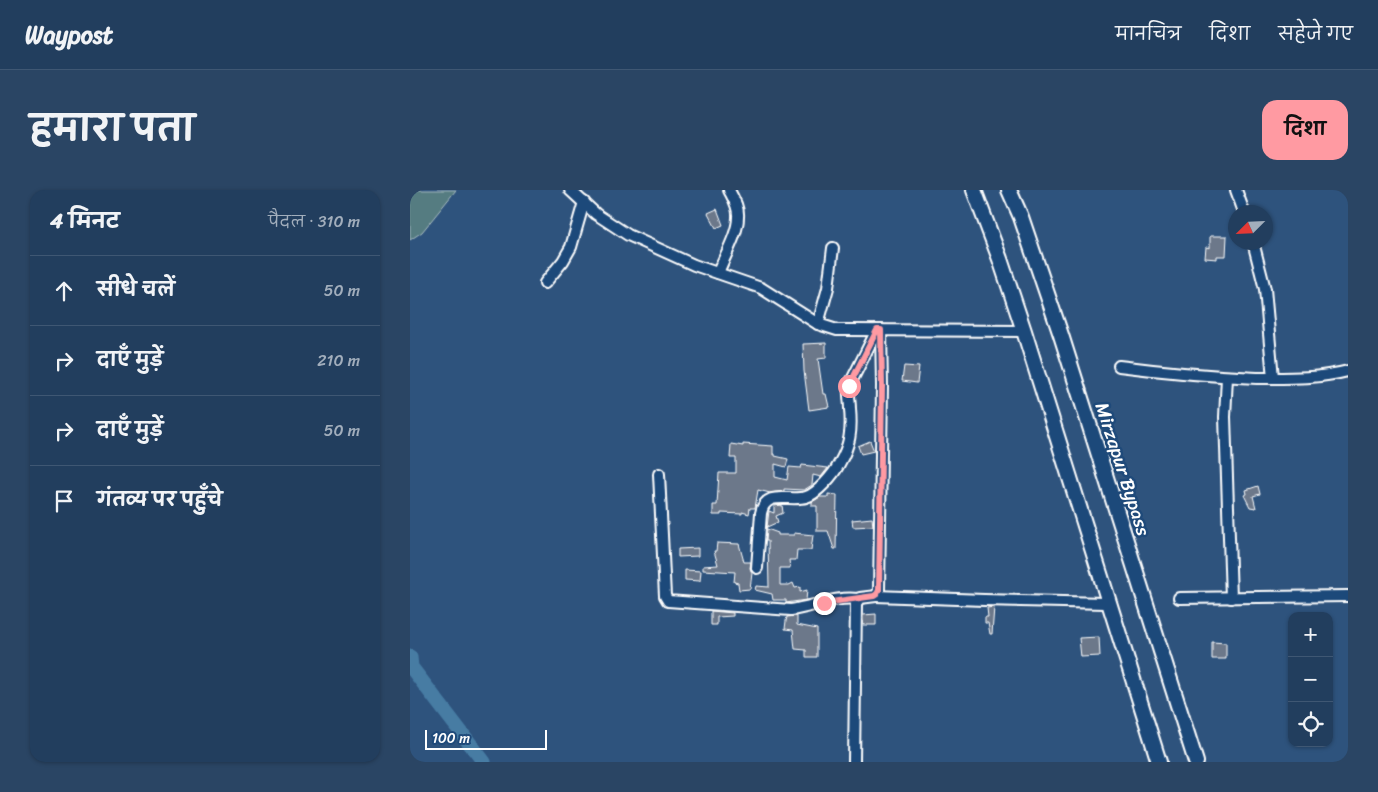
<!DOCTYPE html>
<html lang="hi">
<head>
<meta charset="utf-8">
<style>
  :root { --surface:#223e5e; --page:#2a4564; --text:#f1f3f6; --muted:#a2aebc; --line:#3f5773; --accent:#ff9aa2 }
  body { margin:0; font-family:Sriracha,"Playpen Sans Deva",sans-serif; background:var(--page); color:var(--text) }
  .controls { position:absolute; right:15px; bottom:15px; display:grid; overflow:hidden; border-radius:10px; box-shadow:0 1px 4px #0004 }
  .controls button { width:45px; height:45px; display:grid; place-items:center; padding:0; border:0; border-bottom:1px solid var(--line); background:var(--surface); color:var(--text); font:25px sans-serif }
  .compass { position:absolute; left:818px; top:15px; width:45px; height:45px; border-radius:50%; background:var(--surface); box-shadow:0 1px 4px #0004; rotate:246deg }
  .scale { position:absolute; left:15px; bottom:12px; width:122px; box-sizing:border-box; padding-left:5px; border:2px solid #fff; border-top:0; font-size:14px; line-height:18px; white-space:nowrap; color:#fff; -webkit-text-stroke:4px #1f4a7a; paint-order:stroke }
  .stop { position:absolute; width:15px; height:15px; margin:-11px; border:4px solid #ff9aa2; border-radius:50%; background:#fff }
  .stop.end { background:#ff9aa2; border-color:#fff; box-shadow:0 1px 5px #0008 }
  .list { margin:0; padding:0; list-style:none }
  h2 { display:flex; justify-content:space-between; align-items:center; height:65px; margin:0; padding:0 20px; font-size:21px }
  h2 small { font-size:16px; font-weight:400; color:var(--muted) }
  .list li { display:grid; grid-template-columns:32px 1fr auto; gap:15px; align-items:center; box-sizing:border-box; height:70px; padding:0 20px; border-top:1px solid var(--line) }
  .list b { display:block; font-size:19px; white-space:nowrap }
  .list em { font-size:16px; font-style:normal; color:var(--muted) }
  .icon { flex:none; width:28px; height:28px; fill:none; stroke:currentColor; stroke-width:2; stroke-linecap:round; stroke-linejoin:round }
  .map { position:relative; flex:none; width:938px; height:572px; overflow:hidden; border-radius:15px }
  header { display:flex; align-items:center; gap:30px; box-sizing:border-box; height:70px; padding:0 25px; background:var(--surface); border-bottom:1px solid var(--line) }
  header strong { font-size:24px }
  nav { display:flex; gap:28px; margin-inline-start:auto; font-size:18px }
  .intro { display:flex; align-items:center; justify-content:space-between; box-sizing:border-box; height:120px; padding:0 30px }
  h1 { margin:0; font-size:35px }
  .button { padding:12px 22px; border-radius:15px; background:var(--accent); color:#111; font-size:18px; font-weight:700 }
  main { display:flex; gap:30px; padding:0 30px }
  aside { flex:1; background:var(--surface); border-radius:15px; box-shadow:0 1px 4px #0004 }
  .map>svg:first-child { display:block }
</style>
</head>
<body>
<header>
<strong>Waypost</strong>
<nav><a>मानचित्र</a><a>दिशा</a><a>सहेजे गए</a></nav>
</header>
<div class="intro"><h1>हमारा पता</h1><a class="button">दिशा</a></div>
<main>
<aside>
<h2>4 मिनट<small>पैदल · 310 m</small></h2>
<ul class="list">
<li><svg class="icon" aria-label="ahead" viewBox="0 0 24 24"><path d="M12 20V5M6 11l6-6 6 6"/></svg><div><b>सीधे चलें</b></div><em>50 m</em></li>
<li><svg class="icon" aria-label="right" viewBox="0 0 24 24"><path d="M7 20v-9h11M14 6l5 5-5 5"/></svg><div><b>दाएँ मुड़ें</b></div><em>210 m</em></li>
<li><svg class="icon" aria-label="right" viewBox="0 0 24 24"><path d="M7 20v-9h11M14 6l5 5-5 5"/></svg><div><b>दाएँ मुड़ें</b></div><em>50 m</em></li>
<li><svg class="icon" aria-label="arrive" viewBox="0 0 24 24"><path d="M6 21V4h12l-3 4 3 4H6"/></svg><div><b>गंतव्य पर पहुँचे</b></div></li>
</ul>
</aside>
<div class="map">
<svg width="938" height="572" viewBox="0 0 938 572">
  <rect width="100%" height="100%" fill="#2e537d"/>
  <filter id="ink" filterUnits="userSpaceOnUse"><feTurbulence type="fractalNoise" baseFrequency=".02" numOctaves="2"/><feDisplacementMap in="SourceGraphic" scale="10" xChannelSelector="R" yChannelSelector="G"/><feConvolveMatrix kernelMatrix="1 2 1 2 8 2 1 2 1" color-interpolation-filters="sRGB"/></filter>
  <g filter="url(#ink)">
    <polygon fill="#557b81" stroke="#aabdc0" points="0,0 46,0 12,42 0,50"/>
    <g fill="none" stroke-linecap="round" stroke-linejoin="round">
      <polyline stroke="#467ba3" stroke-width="15" points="0,467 1,477 74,572"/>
    </g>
    <g fill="#6c788a" stroke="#fff">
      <polygon points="307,19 313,35 306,38 298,23"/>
      <polygon points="800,46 817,46 816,66 807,66 807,69 795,68 796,57 800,58"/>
      <polygon points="416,153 416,168 408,169 413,204 416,204 419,217 399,220 394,181 393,154"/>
      <polygon points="494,176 509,177 507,193 492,191"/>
      <polygon points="460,251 464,261 451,264 448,256"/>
      <polygon points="321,254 333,256 333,254 363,256 363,264 365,264 365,266 378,269 376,277 365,274 365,287 377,290 379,277 391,278 392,275 418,278 411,287 403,285 402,295 394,300 374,299 374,301 360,303 348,300 345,318 340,318 339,324 332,322 332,324 311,323 311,325 303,325 303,315 307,315 309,283 326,283 326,268 320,268"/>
      <polygon points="848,296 850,304 843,306 846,318 840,317 834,305 837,304 836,300"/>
      <polygon points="418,304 427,305 426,359 424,359 418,341 407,341 407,316 402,316 402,312 410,307 418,307"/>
      <polygon points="372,315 373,323 366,326 368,332 357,337 359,321 364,323 364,316"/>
      <polygon points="462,328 463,336 443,337 442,330"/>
      <polygon points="357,339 368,343 368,345 384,345 384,343 403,345 401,360 387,360 386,370 379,370 380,378 370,378 370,395 379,395 383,393 385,398 390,397 390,402 397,400 396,410 376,413 376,410 363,410 362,404 345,400 346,396 359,397 358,351 356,351"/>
      <polygon points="307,353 329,354 334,372 341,372 340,378 342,383 340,399 329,400 328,393 324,392 325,382 293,380 293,376 308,375 304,361 306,361"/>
      <polygon points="288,358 288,366 268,367 268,359"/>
      <polygon points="275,380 291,381 290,391 275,390"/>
      <polygon points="584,417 582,444 580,444 578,433 575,433 575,427 578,427 577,418"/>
      <polygon points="301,421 323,423 323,426 307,427 307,435 301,435"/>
      <polygon points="466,424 466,435 453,435 453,425"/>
      <polygon points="387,426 387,435 407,439 407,467 396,467 396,460 385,459 383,440 375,439 376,431 377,427"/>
      <polygon points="689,447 690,466 671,467 669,448"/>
      <polygon points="802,452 816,453 816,469 802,469"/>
    </g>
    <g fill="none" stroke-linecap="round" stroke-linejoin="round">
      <defs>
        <g id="minor">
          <polyline points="160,0 186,24 218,45 284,75 351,98 408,134 427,140 439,140 614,141"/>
          <polyline points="826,0 834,22"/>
          <polyline points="843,52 855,99 863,188"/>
          <path d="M308,83c6,-16 20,-39 20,-56 1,-10 -5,-19 -9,-27"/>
          <polyline points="135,93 153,71 161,57 174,12"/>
          <polyline points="408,134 418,98 423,58"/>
          <path d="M709,176c46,6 92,10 138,12 31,0 60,1 91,-7"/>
          <polyline points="817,187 815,227 821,408"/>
          <path d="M249,284l6,122 3,5 123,9c22,-3 44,-14 67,-11"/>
          <path d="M347,378l4,-55c5,-24 28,-11 45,-16 11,-3 28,-23 33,-33 11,-19 13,-33 11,-55 0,-8 -2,-15 -1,-23l28,-56"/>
          <polyline points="466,406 574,410 696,413"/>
          <polyline points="769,408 938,406"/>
          <polyline points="444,572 446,413 450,408 466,406 469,401 472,196 471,140"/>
        </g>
        <g id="highway">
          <polyline points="564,0 590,69 614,141 749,572"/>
          <polyline points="599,0 611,27 651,145 786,572"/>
        </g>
      </defs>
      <use href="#minor" stroke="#fff" stroke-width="14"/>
      <use href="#highway" stroke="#fff" stroke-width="18"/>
      <use href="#minor" stroke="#1f4a7a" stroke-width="10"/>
      <use href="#highway" stroke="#1f4a7a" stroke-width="14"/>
    </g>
  </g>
  <g fill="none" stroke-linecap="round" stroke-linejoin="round" filter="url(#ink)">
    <polyline stroke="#ff9aa2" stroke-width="6" points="414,413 464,406 467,404 469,400 472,196 471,140 467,140 439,196"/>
  </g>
  <g text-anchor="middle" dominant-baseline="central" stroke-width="5" stroke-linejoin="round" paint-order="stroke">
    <g font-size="19" fill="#fff" stroke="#1f4a7a">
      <text transform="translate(713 279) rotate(72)">Mirzapur Bypass</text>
    </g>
  </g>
</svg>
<div class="controls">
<button>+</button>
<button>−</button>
<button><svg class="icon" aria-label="locate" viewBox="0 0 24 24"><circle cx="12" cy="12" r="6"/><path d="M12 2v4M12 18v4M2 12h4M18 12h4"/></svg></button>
</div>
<svg class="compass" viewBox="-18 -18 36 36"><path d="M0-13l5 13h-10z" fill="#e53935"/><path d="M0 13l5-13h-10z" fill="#a2aebc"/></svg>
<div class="scale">100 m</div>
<div class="stop" style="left:439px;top:196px"></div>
<div class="stop end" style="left:414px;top:413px"></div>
</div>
</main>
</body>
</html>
